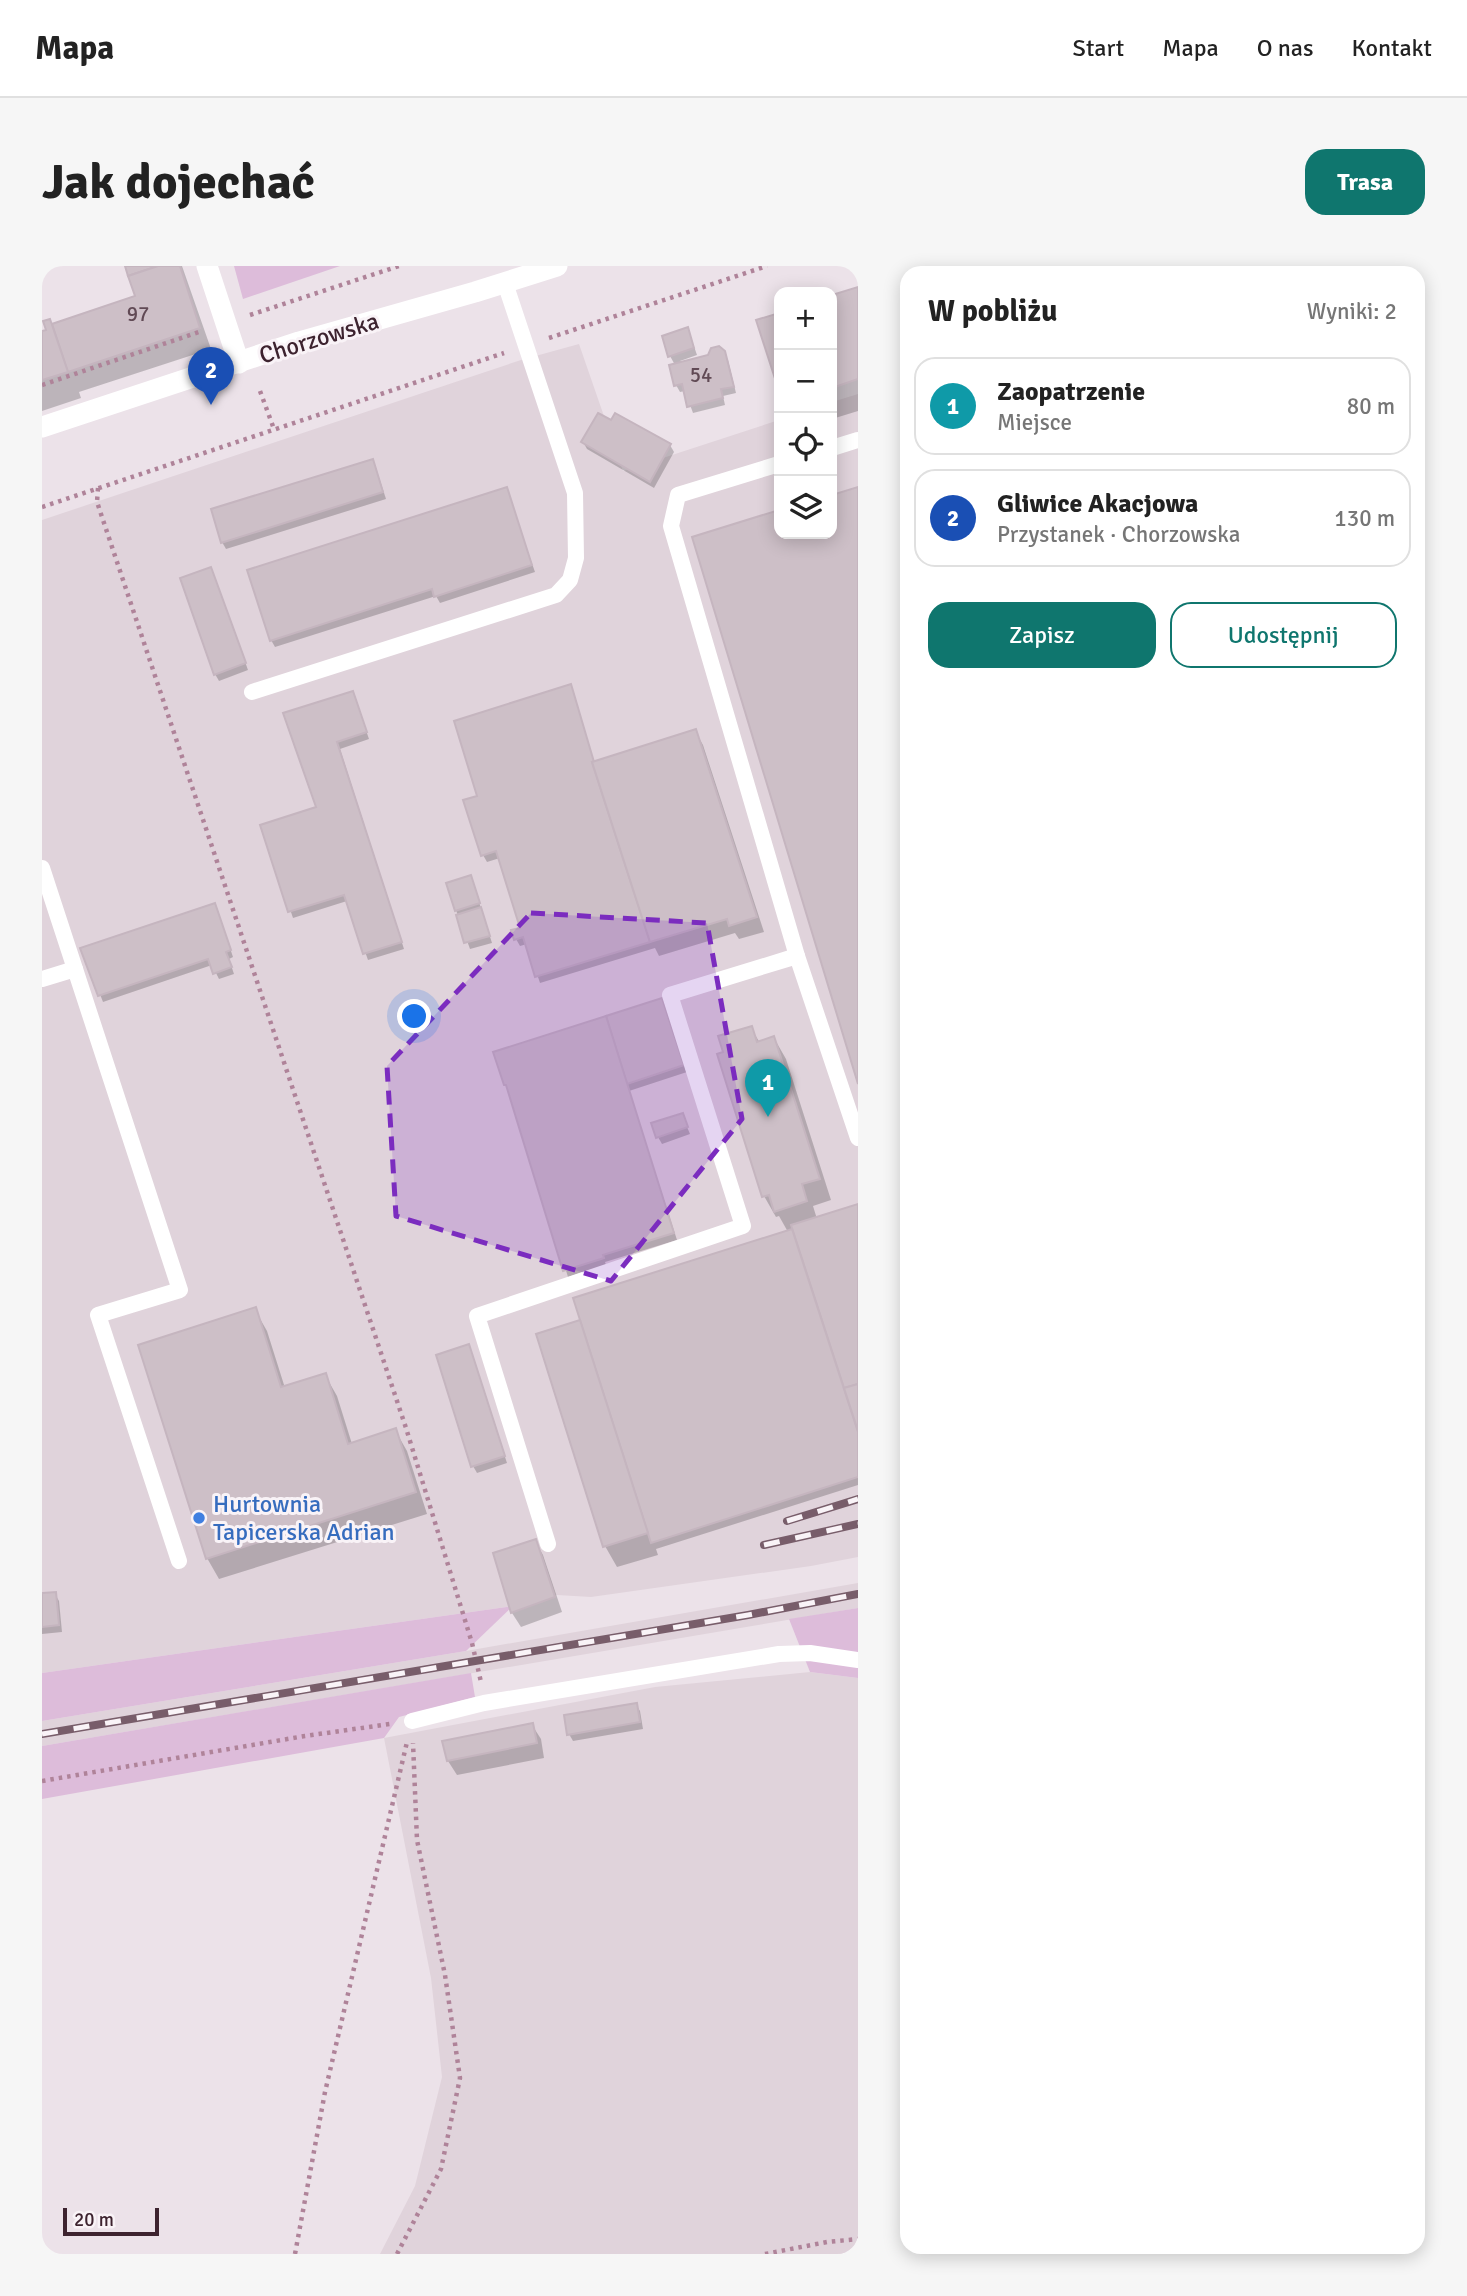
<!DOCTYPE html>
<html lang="pl">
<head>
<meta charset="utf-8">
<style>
  :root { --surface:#fff; --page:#f6f6f6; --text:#222; --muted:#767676; --line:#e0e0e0; --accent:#0f766e }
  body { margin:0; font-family:Signika,sans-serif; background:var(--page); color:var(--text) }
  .controls { position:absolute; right:21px; top:21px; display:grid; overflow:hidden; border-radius:14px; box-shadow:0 4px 18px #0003 }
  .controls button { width:63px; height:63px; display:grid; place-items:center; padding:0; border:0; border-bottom:2px solid var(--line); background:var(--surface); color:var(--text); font:35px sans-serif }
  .scale { position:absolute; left:21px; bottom:18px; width:96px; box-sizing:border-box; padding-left:7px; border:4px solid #3d232f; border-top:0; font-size:19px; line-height:24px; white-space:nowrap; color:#3d232f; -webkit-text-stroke:5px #f9f3f7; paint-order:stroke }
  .you { position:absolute; left:373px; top:751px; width:24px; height:24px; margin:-18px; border:5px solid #fff; border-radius:50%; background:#1a73e8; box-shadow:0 0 0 10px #1a73e833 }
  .badge { display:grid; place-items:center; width:46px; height:46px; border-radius:50%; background:var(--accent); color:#fff; font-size:23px; font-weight:700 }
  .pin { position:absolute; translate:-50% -58px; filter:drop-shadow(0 2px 4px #0008) }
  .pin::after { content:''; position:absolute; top:37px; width:24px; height:21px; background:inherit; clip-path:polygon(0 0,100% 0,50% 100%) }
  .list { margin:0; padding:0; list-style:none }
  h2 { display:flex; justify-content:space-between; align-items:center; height:91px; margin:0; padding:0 28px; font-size:30px }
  h2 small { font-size:23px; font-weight:400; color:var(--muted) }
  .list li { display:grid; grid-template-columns:46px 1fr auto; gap:21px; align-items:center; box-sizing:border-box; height:98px; margin:0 14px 14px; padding:0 14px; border:2px solid var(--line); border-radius:21px }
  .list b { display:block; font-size:26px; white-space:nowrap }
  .list p { margin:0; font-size:23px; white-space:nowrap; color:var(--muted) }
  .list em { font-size:23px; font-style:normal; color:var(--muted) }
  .actions { display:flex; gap:14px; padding:21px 28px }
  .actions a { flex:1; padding:16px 0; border:2px solid var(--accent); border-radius:21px; text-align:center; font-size:24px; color:var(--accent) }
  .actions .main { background:var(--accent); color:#fff }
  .icon { flex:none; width:38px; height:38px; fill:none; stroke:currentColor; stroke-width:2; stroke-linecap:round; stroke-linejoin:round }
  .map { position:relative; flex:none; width:816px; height:1988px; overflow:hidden; border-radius:21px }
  header { display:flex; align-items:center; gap:42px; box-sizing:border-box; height:98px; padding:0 35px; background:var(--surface); border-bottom:2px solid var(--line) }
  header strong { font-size:33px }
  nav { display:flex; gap:38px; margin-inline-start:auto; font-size:24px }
  .intro { display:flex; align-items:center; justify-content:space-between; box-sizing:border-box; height:168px; padding:0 42px }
  h1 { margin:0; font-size:49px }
  .button { padding:18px 32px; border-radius:21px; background:var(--accent); color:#fff; font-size:24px; font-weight:700 }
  main { display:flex; gap:42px; padding:0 42px }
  aside { flex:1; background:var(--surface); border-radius:21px; box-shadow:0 4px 18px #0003 }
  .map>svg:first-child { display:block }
</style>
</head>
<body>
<header>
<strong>Mapa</strong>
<nav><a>Start</a><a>Mapa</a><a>O nas</a><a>Kontakt</a></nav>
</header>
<div class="intro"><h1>Jak dojechać</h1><a class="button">Trasa</a></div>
<main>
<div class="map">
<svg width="816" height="1988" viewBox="0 0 816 1988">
  <rect width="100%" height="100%" fill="#ece2e9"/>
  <g fill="#e0d3db">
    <polygon points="537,78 581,205 737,154 737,268 790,268 790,136 816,128 816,1291 769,1300 549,1331 515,1329 471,1340 0,1407 0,254 479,94"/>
    <polygon points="816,1317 816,1342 0,1480 0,1455 424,1385"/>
    <polygon points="768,1406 816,1412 816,1988 338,1988 373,1920 400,1811 389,1712 342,1472 613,1421"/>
  </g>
  <g fill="#ddbcda">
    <polygon points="192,0 298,0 201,33"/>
    <polygon points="471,1340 424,1385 0,1455 0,1407"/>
    <polygon points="816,1342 816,1412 768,1406 747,1353"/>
    <polygon points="429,1407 433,1431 357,1451 342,1472 0,1533 0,1480"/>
  </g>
  <g fill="#0003">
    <polygon points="85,0 140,0 169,83 37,126 39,132 0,145 0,67 6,65 8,55 10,59 95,31"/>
    <polygon points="816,22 816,145 790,153 790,31"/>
    <polygon points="646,63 655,89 638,95 639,98 681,86 686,94 694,127 681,130 683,139 651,147 643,125 638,126 634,119 633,99 628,90"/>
    <polygon points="570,156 628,179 632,186 612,222 545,183 541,176"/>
    <polygon points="334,202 344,233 184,283 180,276"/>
    <polygon points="464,223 493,306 398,337 394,330 233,381 229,374"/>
    <polygon points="816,223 816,812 652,272 737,246 737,268 790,268 790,230"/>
    <polygon points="172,310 206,404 177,415 173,408"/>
    <polygon points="528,420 532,427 552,498 653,465 661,479 722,666 697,673 693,667 617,690 613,682 498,717 485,678 478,680 474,673 480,663 458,592 445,596 441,589 437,531"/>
    <polygon points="311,427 327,473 298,483 362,683 326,694 305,635 251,652 220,560 276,542 243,448"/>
    <polygon points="429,611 450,677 428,683 414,644"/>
    <polygon points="176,646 191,691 187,693 192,708 177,713 170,699 61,736 41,684"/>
    <polygon points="619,734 645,806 587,825 635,974 563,996 564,999 526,1011 469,827"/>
    <polygon points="709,762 718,777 732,772 744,793 789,934 771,940 775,953 816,940 816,1219 614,1283 616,1289 575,1301 563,1280 496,1069 541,1063 746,966 737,950 734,951 722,930 677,790"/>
    <polygon points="640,849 648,868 620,878 616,871"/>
    <polygon points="213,1044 225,1065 243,1122 283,1109 295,1130 310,1178 353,1164 365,1185 385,1248 177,1313 165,1292"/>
    <polygon points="426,1080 465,1197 435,1207 431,1200"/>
    <polygon points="493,1275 501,1289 520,1346 479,1361 470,1347 453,1288"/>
    <polygon points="13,1328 17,1335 20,1366 0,1368 0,1329"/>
    <polygon points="594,1439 598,1445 601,1463 531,1475 527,1468"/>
    <polygon points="490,1459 499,1473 502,1492 415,1509 406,1495"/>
  </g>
  <g fill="#cdbfc7" stroke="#c5b5bf" stroke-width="2">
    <polygon points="83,0 116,0 86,10"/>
    <polygon points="116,0 138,0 158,62 26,106 10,58 93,30 86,10"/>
    <polygon points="816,21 816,113 790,122 790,29"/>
    <polygon points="737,47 737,125 714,54"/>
    <polygon points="8,53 26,106 0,114 0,65 4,64 1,55"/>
    <polygon points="646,61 652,82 626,91 620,70"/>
    <polygon points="677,80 683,85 692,121 679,123 681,132 645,141 640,118 632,120 627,99 666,89 669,82"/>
    <polygon points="556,147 569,154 573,147 629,178 608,216 539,176"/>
    <polygon points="331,193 341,226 179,277 169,243"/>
    <polygon points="465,221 490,299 392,331 390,323 228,375 205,304"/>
    <polygon points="816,221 816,818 650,271 737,244 737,268 790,268 790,229"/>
    <polygon points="169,301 204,397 172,409 138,312"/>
    <polygon points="529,418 552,496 550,496 608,676 493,711 481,671 472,674 469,664 478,662 454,585 439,590 429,559 421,534 435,530 412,455"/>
    <polygon points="311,425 325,466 295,476 360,676 321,688 302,629 246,646 218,559 274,541 241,447"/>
    <polygon points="654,463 715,651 687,660 685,653 608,676 550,496"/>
    <polygon points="429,609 438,637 413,645 404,617"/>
    <polygon points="173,637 189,684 184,686 190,701 171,708 166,693 56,730 38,682"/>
    <polygon points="439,641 448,670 422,677 414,649"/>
    <polygon points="620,732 642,799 585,818 564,750"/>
    <polygon points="564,750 632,967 561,989 562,992 521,1005 464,819 462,819 451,786"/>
    <polygon points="710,760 715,776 732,770 778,913 760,918 765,935 732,946 727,929 720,931 675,788 681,786 676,770"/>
    <polygon points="641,847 646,861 614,872 609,857"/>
    <polygon points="816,938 816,1118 802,1122 749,959"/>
    <polygon points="750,963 816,1166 816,1211 609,1277 531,1032"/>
    <polygon points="214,1041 239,1121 284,1107 306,1178 354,1162 374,1226 164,1293 96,1079"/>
    <polygon points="538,1054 606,1267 561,1281 494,1068"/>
    <polygon points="427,1078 463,1190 429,1201 394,1089"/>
    <polygon points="816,1118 816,1165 802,1122"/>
    <polygon points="494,1273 513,1331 469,1347 451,1287"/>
    <polygon points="14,1326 17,1359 0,1361 0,1327"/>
    <polygon points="595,1437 598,1456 525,1469 522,1449"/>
    <polygon points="491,1457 495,1477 405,1495 400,1475"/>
  </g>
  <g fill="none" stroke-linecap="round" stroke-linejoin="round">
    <g stroke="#af8399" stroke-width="4.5" stroke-dasharray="3.5 5" stroke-linecap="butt">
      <polyline points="208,49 357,0"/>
      <polyline points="507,72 725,0"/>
      <polyline points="0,119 160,65"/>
      <polyline points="218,125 232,163"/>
      <polyline points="56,222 55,236 364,1162 430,1377 439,1416"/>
      <polyline points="0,241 462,87"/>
      <polyline points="0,1515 263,1470 348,1458"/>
      <polyline points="253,1988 283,1826 365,1476"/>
      <polyline points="355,1988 399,1903 418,1812 403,1709 375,1574 371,1477"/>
      <polyline points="723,1988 785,1976 816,1973"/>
    </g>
    <g stroke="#fff" stroke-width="16">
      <polyline points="790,182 816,174"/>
      <polyline points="210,426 514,329 528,314 534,292 533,227 463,17"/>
      <polyline points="0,602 138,1024 56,1049 137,1295"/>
      <polyline points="755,690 816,872"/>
      <polyline points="0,713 33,703"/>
      <polyline points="506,1278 435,1050 701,960 628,729 755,690 629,260 636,229 737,198"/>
      <polyline points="370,1455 442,1437 737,1388 768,1387 816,1394"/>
    </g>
    <polyline stroke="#fff" stroke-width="21" points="165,0 197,97"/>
    <polyline stroke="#fff" stroke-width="21" points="0,161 257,76 433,26 515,0"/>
    <defs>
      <g id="rail">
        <polyline points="745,1255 816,1233"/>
        <polyline points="722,1279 816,1258"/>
        <polyline points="0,1468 706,1349 816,1328"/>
      </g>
    </defs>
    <use href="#rail" stroke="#785d6a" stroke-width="8"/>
    <use href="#rail" stroke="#f9f3f7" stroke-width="5" stroke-dasharray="16" stroke-linecap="butt"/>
  </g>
  <path fill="#7b2cbf" fill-opacity="0.2" stroke="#7b2cbf" stroke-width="5" stroke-dasharray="14 9" stroke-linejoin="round" d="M489,647l176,10 35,196 -131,162 -215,-65 -9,-150z"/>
  <circle fill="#3f7fe0" stroke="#f9f3f7" stroke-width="2.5" cx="157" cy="1252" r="7"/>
  <g text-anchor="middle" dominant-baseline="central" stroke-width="6" stroke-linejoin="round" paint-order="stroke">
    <g font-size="21" fill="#614a55">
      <text x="96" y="48">97</text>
      <text x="659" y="109">54</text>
    </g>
    <g font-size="24" fill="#3d232f" stroke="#f9f3f7">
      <text transform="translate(277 72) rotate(-17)">Chorzowska</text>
    </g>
    <g font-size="24" fill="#366cbe" stroke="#f9f3f7" text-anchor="start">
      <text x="171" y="1238">Hurtownia<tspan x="171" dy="28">Tapicerska Adrian</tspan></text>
    </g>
  </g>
</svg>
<div class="controls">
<button>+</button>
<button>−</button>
<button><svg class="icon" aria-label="locate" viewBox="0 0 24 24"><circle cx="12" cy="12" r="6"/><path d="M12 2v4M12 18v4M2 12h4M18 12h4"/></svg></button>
<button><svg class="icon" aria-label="layers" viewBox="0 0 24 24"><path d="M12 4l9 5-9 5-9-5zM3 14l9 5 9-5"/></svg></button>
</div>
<div class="scale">20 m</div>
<div class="you"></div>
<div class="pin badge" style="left:726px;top:851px;background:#0f9aa8">1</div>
<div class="pin badge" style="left:169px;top:139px;background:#1a4fb4">2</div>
</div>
<aside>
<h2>W pobliżu<small>Wyniki: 2</small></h2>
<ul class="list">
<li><span class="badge" style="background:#0f9aa8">1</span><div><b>Zaopatrzenie</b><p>Miejsce</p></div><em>80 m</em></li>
<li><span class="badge" style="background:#1a4fb4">2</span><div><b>Gliwice Akacjowa</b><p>Przystanek · Chorzowska</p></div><em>130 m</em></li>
</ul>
<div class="actions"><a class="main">Zapisz</a><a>Udostępnij</a></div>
</aside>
</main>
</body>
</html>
